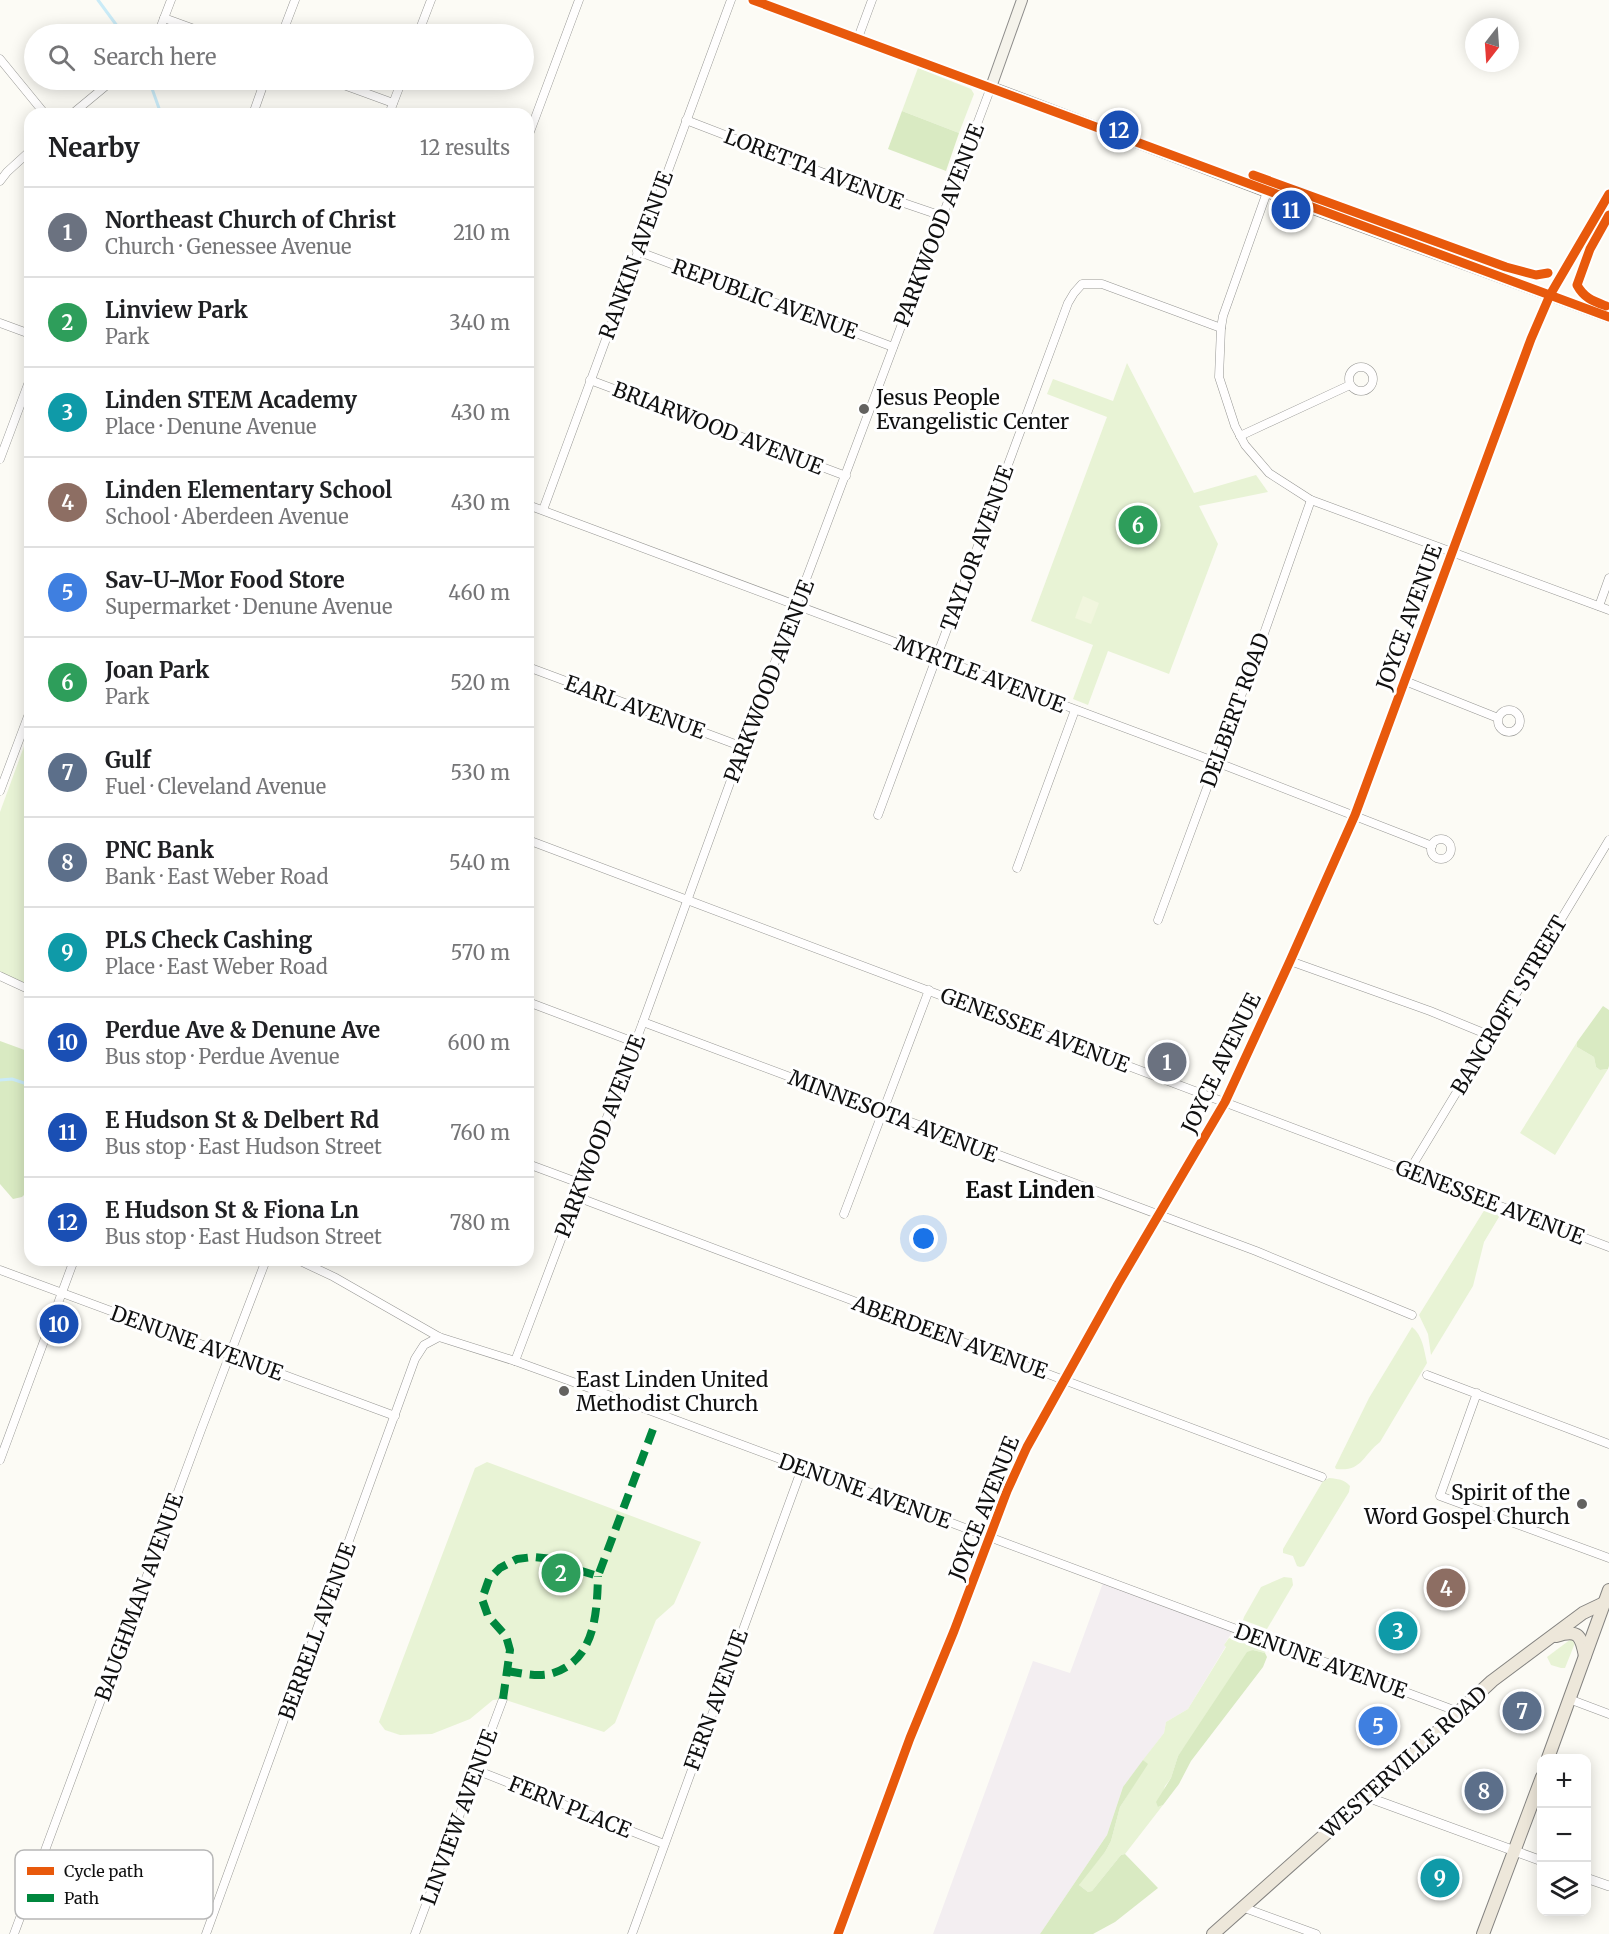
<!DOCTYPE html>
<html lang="en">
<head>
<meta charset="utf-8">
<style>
  :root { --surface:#fff; --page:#f6f6f6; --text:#202124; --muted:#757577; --line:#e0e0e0; --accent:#636260 }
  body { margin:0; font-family:Merriweather,serif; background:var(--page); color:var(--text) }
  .controls { position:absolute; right:18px; bottom:18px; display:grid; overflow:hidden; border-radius:12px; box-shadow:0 3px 15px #0003 }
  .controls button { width:54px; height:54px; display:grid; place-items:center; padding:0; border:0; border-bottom:2px solid var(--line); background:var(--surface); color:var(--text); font:30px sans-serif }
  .compass { position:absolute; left:1465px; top:18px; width:54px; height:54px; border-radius:50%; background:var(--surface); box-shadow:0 3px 15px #0003; rotate:197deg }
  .you { position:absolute; left:924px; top:1239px; width:21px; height:21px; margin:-15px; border:4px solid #fff; border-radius:50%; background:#1a73e8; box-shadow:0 0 0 9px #1a73e833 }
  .badge { display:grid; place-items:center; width:39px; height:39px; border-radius:50%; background:var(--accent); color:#fff; font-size:20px; font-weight:700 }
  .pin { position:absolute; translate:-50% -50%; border:3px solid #fff; box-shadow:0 2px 6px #0006 }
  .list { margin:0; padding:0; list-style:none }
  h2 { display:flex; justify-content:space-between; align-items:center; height:78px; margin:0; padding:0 24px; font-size:26px }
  h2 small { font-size:20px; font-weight:400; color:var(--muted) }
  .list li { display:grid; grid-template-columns:39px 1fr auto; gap:18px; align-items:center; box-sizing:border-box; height:90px; padding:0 24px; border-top:2px solid var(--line) }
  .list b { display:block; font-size:22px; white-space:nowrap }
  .list p { margin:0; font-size:20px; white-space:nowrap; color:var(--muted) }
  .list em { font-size:20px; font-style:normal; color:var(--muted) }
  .icon { flex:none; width:33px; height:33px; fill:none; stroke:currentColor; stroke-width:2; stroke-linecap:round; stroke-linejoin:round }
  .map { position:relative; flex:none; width:1609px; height:1934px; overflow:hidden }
  .search { position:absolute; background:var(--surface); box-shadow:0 3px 15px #0003; left:24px; top:24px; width:510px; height:66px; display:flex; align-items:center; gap:15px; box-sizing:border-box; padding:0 21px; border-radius:33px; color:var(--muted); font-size:22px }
  .panel { position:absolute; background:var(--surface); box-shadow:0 3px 15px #0003; left:24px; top:108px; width:510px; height:1158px; border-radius:18px }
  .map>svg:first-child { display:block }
</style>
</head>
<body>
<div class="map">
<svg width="1609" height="1934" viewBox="0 0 1609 1934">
  <rect width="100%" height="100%" fill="#fcfbf5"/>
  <polygon fill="#f3eef1" points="1104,1580 1234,1629 1224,1645 1226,1646 1188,1709 1166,1722 1164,1733 1123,1787 1107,1835 1040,1934 933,1934 1033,1661 1070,1673"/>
  <g fill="#e8f3d5">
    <polygon points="918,68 971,89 974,94 959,133 902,111"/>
    <polygon points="1127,363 1194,493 1256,475 1268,492 1199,506 1218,544 1169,674 1108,651 1088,705 1073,699 1093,645 1031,621 1107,417 1047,394 1053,379 1113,401"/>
    <polygon points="30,730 30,987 0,973 0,812"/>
    <polygon points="1577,1042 1577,1047 1594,1057 1596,1067 1600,1070 1608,1069 1555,1155 1520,1133"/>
    <polygon points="1493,1208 1501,1213 1499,1217 1484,1242 1473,1286 1431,1355 1428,1334 1419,1315 1485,1209"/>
    <path d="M1412,1327c11,9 12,23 15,36l-47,79c-18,14 -18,30 -44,27l-1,-2 34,-69z"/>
    <polygon points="487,1462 701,1542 674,1604 656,1620 615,1723 604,1732 503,1699 493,1700 470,1719 432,1734 400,1735 385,1730 379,1722 475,1468"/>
    <path d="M1329,1478c9,1 15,1 21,8l-1,6 -45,74 -4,1 -3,-1 -4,-10 -10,-3v-4l40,-68z"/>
    <polygon points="1284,1577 1292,1578 1293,1585 1267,1629 1243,1620 1244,1617 1261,1587"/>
    <polygon points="1229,1638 1266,1651 1265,1653 1253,1650 1178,1756 1171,1778 1165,1786 1158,1807 1163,1805 1125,1854 1121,1855 1092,1891 1088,1892 1079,1885 1080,1882 1105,1852 1111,1841 1120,1807 1147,1764 1143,1760 1164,1733 1166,1722 1188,1709 1226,1647 1224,1645"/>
    <polygon points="1571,1639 1574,1639 1575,1643 1565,1668 1561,1668 1551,1665 1547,1657"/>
  </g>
  <g fill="#d9eac2">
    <polygon points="902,111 959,133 946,171 888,149"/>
    <polygon points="1603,1006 1609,1010 1609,1066 1608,1069 1600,1070 1596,1067 1594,1057 1577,1047 1577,1042"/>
    <polygon points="0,1041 30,1052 30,1189 22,1197 13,1199 0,1184"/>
    <polygon points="1253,1650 1265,1653 1267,1657 1263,1667 1191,1761 1179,1784 1163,1805 1158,1807 1156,1802 1171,1778 1178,1756 1247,1652"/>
    <polygon points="1143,1760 1148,1764 1120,1807 1111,1841 1105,1852 1079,1885 1088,1892 1092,1891 1121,1855 1125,1854 1158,1888 1115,1922 1093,1934 1040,1934 1107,1835 1123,1787"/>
  </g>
  <polygon fill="#f1f6de" points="1083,596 1099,603 1091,624 1075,618"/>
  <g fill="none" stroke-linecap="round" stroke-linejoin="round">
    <g stroke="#caebf7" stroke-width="3">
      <polyline points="98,0 123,34"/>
      <polyline points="149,80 161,114"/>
      <polyline points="0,1080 12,1079 30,1085"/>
    </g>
    <defs>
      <g id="minor">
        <polyline points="164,18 208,34"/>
        <polyline points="158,34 171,0"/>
        <polyline points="282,34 295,0"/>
        <polyline points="418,34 431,0"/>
        <polyline points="858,38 872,0"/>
        <polyline points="0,59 45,114"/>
        <polyline points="330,80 393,103"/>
        <polyline points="72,114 113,80"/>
        <polyline points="253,114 265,80"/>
        <polyline points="389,114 402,80"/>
        <polyline points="686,120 889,198 942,216"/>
        <polyline points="528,137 579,0"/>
        <polyline points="0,181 7,172 30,151"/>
        <polyline points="1267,192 1223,316 1221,328 1219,377 1235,426 1245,445 1269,473 1311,500 1609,610"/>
        <polyline points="637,251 893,347"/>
        <polyline points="0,323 30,334"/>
        <circle cx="1361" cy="379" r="12"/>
        <polyline points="590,380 846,476"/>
        <polyline points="1240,436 1350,385"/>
        <polyline points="0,459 30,379"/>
        <polyline points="528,505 1216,762 1432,846"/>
        <polyline points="543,510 731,0"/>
        <polyline points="1599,606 1609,578"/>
        <polyline points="528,667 743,747"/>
        <polyline points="1405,681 1498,718"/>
        <circle cx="1509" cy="721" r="11"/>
        <polyline points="0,791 30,711"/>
        <polyline points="878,815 1068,303 1074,293 1082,284 1102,284 1221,328"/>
        <circle cx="1441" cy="849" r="10"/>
        <polyline points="528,840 1609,1247"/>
        <polyline points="1017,868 1075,710"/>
        <polyline points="1158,920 1261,642 1311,500"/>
        <polyline points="1290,961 1430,1011 1491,1036"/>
        <polyline points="0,976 30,990"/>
        <polyline points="528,1002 634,1042"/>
        <polyline points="643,1022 1256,1251 1412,1315"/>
        <polyline points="528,1164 582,1184"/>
        <polyline points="1409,1171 1609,840"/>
        <polyline points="577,1197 1322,1477"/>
        <polyline points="844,1214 929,990"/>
        <polyline points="298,1260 334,1277 439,1337 515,1361 584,1386 1459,1712"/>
        <polyline points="0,1270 395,1416"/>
        <polyline points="515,1361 643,1022 743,747 991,87 753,0"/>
        <polyline points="1427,1375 1609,1444"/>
        <polyline points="1477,1393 1440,1496 1609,1558"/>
        <polyline points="0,1460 74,1260"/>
        <polyline points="1569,1699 1609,1714"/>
        <polyline points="476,1770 664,1844"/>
        <polyline points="1242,1907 1316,1934"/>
        <polyline points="14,1934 201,1430 266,1260"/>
        <polyline points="206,1934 415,1359 424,1345 439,1337"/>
        <polyline points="415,1934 503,1699"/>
        <polyline points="632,1934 802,1468"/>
      </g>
      <g id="tertiary">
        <polyline points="1367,1797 1542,1861"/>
        <polyline points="1586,1878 1609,1886"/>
        <polyline points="838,1934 910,1738 954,1631 1007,1491 1027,1447 1118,1284 1225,1102 1290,961 1355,815 1531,339 1550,295 1609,194"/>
      </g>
      <polyline id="secondary" points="1022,0 991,87 1267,192 1609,317"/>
      <g id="primary">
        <path d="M1556,1636c22,-7 25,-1 29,20"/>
        <polyline points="1548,1758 1609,1590"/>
        <polyline points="1213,1934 1367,1797 1492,1681 1583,1613 1604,1603"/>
        <polyline points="1483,1934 1542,1777"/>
      </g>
    </defs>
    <use href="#minor" stroke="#969693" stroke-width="9"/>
    <use href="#tertiary" stroke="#969693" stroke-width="10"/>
    <use href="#secondary" stroke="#8d8c8a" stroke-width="12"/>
    <use href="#primary" stroke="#848380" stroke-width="14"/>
    <use href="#minor" stroke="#fffefe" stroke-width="8"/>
    <use href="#tertiary" stroke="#fffefe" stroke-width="9"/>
    <use href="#secondary" stroke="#f5f3eb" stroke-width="10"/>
    <use href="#primary" stroke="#ede7da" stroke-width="12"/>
    <g stroke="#00873e" stroke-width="8" stroke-dasharray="15 8" stroke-linecap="butt">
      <path d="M507,1671c13,2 29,6 43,3 45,-12 47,-60 48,-98"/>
      <polyline points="503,1699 510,1650 506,1636 488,1616 482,1599 489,1579 500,1568 517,1559 533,1557 554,1559 578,1570 598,1576 655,1424"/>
    </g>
    <defs>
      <g id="cycleway">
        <polyline points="753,0 1609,317"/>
        <polyline points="1253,175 1506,267 1536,275 1548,273"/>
        <path d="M1606,306c-13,-5 -22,-8 -29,-21l13,-36 19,-34"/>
        <polyline points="838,1934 910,1738 954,1631 1007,1491 1027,1447 1118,1284 1225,1102 1290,961 1355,815 1531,339 1550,295 1609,194"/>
      </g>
    </defs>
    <use href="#cycleway" stroke="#fff" stroke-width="13"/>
    <use href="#cycleway" stroke="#e8590c" stroke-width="9"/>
  </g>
  <g fill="#636260" stroke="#fff" stroke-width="2">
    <circle cx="864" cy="409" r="6"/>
    <circle cx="564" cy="1391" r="6"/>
    <circle cx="1582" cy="1504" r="6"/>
  </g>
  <g text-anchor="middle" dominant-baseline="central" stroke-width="6" stroke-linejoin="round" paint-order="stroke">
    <g font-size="21" fill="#101010" stroke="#fff">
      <text transform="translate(814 169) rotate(21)">LORETTA AVENUE</text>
      <text transform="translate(939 225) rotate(-69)">PARKWOOD AVENUE</text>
      <text transform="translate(636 255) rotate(-70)">RANKIN AVENUE</text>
      <text transform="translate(765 299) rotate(20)">REPUBLIC AVENUE</text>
      <text transform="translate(718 428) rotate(21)">BRIARWOOD AVENUE</text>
      <text transform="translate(977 548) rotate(-70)">TAYLOR AVENUE</text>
      <text transform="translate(1409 617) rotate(-70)">JOYCE AVENUE</text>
      <text transform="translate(980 674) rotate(21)">MYRTLE AVENUE</text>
      <text transform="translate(769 681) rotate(-69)">PARKWOOD AVENUE</text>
      <text transform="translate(635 707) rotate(20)">EARL AVENUE</text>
      <text transform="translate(1235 710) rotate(-70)">DELBERT ROAD</text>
      <text transform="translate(1509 1005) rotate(-59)">BANCROFT STREET</text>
      <text transform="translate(1035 1030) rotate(21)">GENESSEE AVENUE</text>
      <text transform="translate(1221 1063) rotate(-64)">JOYCE AVENUE</text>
      <text transform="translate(893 1116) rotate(21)">MINNESOTA AVENUE</text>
      <text transform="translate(600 1136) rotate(-69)">PARKWOOD AVENUE</text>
      <text transform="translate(1490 1202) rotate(21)">GENESSEE AVENUE</text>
      <text transform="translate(950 1337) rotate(20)">ABERDEEN AVENUE</text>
      <text transform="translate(197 1343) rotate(20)">DENUNE AVENUE</text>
      <text transform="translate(865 1491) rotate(20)">DENUNE AVENUE</text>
      <text transform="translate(984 1508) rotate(-68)">JOYCE AVENUE</text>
      <text transform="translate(139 1597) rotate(-70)">BAUGHMAN AVENUE</text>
      <text transform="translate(317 1631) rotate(-70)">BERRELL AVENUE</text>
      <text transform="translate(1321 1661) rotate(20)">DENUNE AVENUE</text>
      <text transform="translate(716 1700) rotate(-70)">FERN AVENUE</text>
      <text transform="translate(1404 1762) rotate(-42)">WESTERVILLE ROAD</text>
      <text transform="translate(570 1807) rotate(22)">FERN PLACE</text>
      <text transform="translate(459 1817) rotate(-70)">LINVIEW AVENUE</text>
    </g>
    <g font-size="21" fill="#101010" stroke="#fff" text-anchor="start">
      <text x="876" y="397">Jesus People<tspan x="876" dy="24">Evangelistic Center</tspan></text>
      <text x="576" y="1379">East Linden United<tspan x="576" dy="24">Methodist Church</tspan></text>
      <text x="1570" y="1492" text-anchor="end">Spirit of the<tspan x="1570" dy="24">Word Gospel Church</tspan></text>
    </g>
    <g font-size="22" font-weight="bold" fill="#101010" stroke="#fff">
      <text x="1030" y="1190">East Linden</text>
    </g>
  </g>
  <rect x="15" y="1850" width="198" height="69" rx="9" fill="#fff" stroke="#b7b7b7" stroke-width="1.5"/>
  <rect x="27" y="1867" width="27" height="8" fill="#e8590c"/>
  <rect x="27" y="1894" width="27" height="8" fill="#00873e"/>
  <g font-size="16" fill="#101010">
    <text x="64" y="1877">Cycle path</text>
    <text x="64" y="1904">Path</text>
  </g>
</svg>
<div class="controls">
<button>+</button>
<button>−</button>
<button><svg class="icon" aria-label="layers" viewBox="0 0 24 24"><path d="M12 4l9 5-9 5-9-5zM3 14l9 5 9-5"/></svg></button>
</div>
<svg class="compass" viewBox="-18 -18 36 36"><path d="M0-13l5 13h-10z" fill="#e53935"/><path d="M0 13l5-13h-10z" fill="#757577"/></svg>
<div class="you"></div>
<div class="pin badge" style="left:1167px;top:1062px;background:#6b7280">1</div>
<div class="pin badge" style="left:561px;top:1573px;background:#2e9e5b">2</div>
<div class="pin badge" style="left:1398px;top:1631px;background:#0f9aa8">3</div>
<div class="pin badge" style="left:1446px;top:1588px;background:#8d6e63">4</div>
<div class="pin badge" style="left:1378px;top:1726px;background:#3f7fe0">5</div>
<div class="pin badge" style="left:1138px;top:525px;background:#2e9e5b">6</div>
<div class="pin badge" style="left:1522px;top:1711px;background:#5c6f8a">7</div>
<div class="pin badge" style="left:1484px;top:1791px;background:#5c6f8a">8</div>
<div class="pin badge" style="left:1440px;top:1878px;background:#0f9aa8">9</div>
<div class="pin badge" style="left:59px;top:1324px;background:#1a4fb4">10</div>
<div class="pin badge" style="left:1291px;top:210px;background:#1a4fb4">11</div>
<div class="pin badge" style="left:1119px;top:130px;background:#1a4fb4">12</div>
<div class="search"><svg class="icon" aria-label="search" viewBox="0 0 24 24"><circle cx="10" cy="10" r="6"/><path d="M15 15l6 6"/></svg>Search here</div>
<section class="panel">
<h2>Nearby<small>12 results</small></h2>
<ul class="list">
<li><span class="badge" style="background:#6b7280">1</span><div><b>Northeast Church of Christ</b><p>Church · Genessee Avenue</p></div><em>210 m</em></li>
<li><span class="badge" style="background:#2e9e5b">2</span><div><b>Linview Park</b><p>Park</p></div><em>340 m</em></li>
<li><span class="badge" style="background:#0f9aa8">3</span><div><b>Linden STEM Academy</b><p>Place · Denune Avenue</p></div><em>430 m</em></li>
<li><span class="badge" style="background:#8d6e63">4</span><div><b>Linden Elementary School</b><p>School · Aberdeen Avenue</p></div><em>430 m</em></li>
<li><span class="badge" style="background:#3f7fe0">5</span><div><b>Sav-U-Mor Food Store</b><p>Supermarket · Denune Avenue</p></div><em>460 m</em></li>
<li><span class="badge" style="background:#2e9e5b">6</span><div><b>Joan Park</b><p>Park</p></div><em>520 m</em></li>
<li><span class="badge" style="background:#5c6f8a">7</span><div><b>Gulf</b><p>Fuel · Cleveland Avenue</p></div><em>530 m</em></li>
<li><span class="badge" style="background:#5c6f8a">8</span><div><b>PNC Bank</b><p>Bank · East Weber Road</p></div><em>540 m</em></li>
<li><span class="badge" style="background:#0f9aa8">9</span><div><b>PLS Check Cashing</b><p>Place · East Weber Road</p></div><em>570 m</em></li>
<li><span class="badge" style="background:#1a4fb4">10</span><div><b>Perdue Ave &amp; Denune Ave</b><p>Bus stop · Perdue Avenue</p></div><em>600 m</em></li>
<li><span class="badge" style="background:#1a4fb4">11</span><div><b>E Hudson St &amp; Delbert Rd</b><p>Bus stop · East Hudson Street</p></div><em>760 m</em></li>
<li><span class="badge" style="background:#1a4fb4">12</span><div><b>E Hudson St &amp; Fiona Ln</b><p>Bus stop · East Hudson Street</p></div><em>780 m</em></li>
</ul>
</section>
</div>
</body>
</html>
